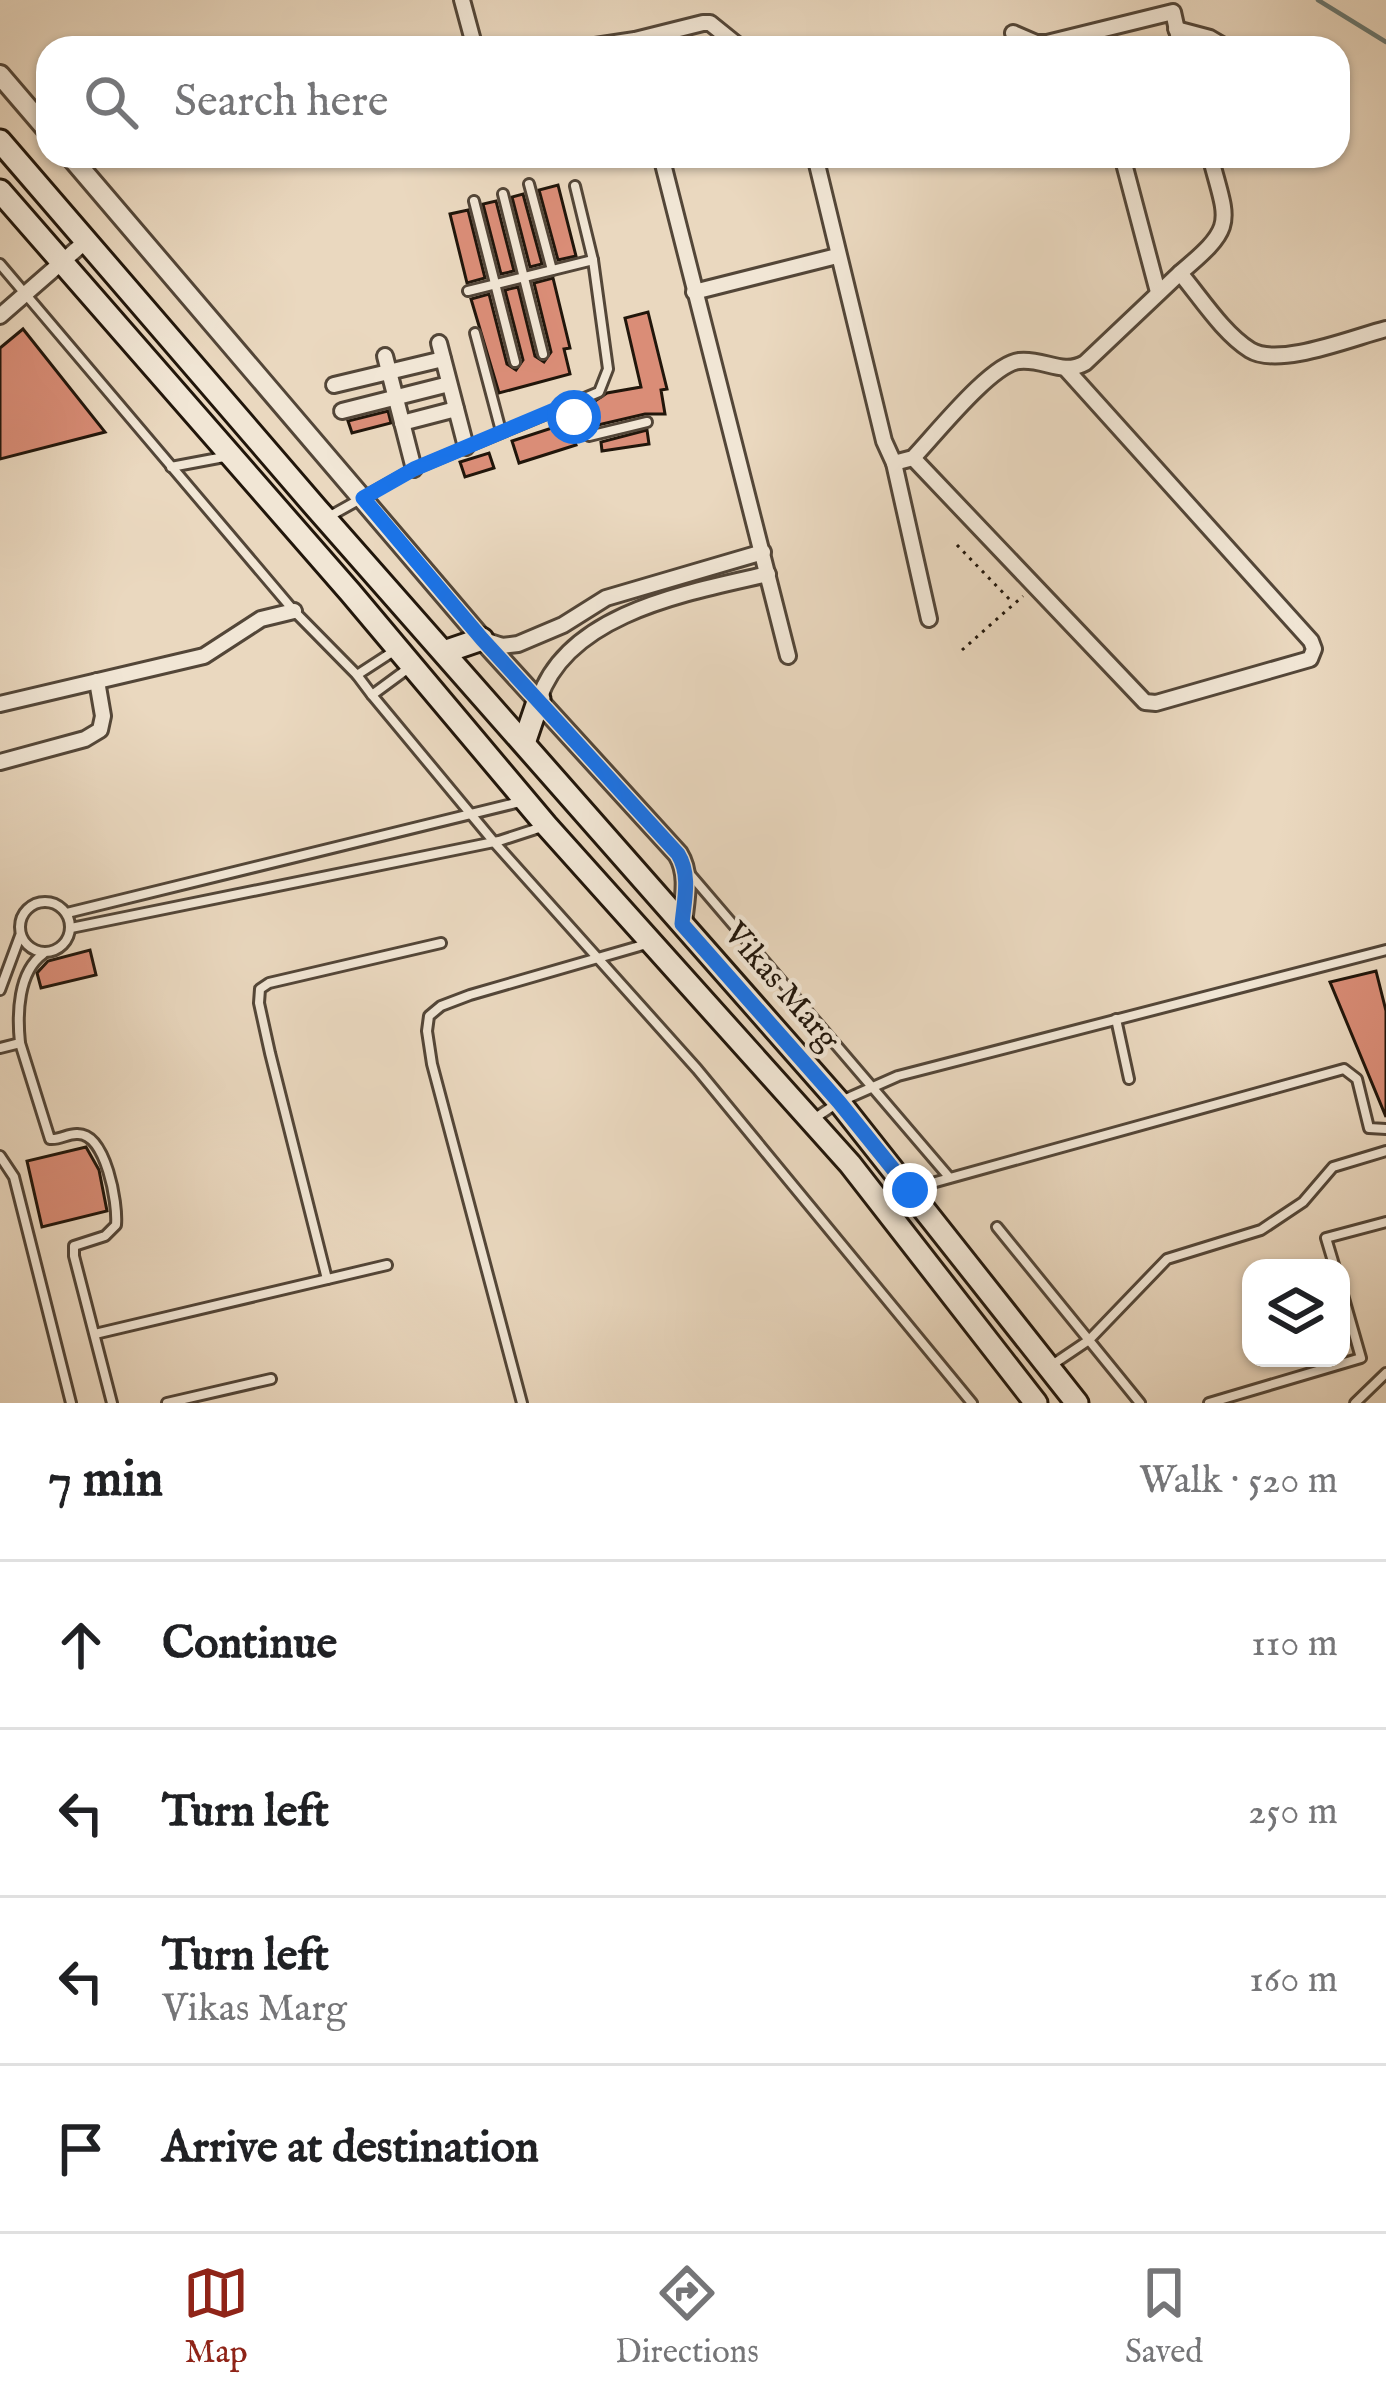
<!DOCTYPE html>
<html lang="en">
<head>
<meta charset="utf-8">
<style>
  :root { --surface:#fff; --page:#f6f6f6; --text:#202124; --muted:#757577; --line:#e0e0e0; --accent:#8f2418 }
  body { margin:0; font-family:"IM FELL English",serif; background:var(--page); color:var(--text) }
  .controls { position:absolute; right:36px; bottom:36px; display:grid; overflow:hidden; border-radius:24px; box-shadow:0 3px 9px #0004 }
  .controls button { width:108px; height:108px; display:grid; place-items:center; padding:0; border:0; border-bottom:3px solid var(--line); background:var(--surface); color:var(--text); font:60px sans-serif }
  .stop { position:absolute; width:36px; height:36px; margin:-27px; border:9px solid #1a73e8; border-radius:50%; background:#fff }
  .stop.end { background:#1a73e8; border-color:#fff; box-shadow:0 3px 12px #0008 }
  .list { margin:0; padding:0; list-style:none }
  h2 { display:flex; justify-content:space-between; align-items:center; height:156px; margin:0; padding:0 48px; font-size:51px }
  h2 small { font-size:39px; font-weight:400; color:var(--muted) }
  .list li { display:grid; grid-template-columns:78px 1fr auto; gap:36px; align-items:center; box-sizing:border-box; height:168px; padding:0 48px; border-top:3px solid var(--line) }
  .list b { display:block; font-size:45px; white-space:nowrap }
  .list p { margin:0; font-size:39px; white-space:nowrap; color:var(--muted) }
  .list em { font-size:39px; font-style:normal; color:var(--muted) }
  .icon { flex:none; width:66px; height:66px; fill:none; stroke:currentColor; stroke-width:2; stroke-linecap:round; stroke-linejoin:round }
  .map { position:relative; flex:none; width:1386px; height:1403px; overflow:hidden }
  .search { position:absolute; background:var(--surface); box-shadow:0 3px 9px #0004; left:36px; right:36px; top:36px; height:132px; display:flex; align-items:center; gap:30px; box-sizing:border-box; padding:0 42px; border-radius:36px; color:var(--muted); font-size:45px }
  .sheet { height:828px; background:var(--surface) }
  nav { display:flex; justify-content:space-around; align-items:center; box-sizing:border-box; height:168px; border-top:3px solid var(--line); background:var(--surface); font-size:33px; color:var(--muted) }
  nav a { display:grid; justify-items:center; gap:6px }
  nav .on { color:var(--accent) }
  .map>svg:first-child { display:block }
</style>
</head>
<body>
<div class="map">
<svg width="1386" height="1403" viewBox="0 0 1386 1403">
  <rect width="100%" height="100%" fill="#ead8bf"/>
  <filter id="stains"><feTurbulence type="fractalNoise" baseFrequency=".00167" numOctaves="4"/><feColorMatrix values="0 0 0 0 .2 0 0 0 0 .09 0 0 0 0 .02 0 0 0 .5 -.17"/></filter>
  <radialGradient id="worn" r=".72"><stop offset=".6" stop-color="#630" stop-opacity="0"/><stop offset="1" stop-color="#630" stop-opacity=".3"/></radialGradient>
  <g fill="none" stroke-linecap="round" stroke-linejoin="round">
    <polyline stroke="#687872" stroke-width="4.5" points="1318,0 1386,42"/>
  </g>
  <g fill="#da8d77" stroke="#21160b" stroke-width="3">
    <polygon points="558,185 576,256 558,260 539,190"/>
    <polygon points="523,194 542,264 530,267 512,197"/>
    <polygon points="496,201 514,271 501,274 483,204"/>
    <polygon points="468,210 485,278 467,283 450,214"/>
    <polygon points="553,278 570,348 564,349 570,374 499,393 471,299 489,294 507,364 516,370 523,360 505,290 518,287 535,356 544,362 551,352 534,283"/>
    <polygon points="648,312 667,389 661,390 665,414 645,414 598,425 589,405 607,393 641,387 625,318"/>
    <polygon points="23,329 105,432 0,459 0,348"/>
    <polygon points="388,411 391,423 352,433 348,421"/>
    <polygon points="567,423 576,445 519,463 512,441"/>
    <polygon points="647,430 649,444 602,451 601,442"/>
    <polygon points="489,453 494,468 465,477 460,462"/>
    <polygon points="90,950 96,975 41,988 37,973 48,961"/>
    <polygon points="1376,971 1386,1011 1386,1117 1330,982"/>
    <polygon points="86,1147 99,1170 107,1211 42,1227 27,1161"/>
  </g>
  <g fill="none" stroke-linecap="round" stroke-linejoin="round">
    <defs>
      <g id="service">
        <polyline points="529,184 552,270"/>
        <polyline points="503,194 543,354"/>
        <polyline points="474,201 515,362"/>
        <polyline points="0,264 294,611 357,675 397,649"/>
        <polyline points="468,291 593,260"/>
        <polyline points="475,333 501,431"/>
        <polyline points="571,403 576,425 589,436 647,422"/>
        <polyline points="171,467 224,457"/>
        <polyline points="330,516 414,469 599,392 608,369 593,260 575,186"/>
        <polyline points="410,667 372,695 494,842 697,1069 972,1403"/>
        <polyline points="357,675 372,695"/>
        <polyline points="689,873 949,1177"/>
        <circle cx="45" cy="927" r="25"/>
        <polyline points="67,913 520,802"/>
        <polyline points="71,928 499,841 545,826"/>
        <polyline points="0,990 20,936"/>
        <polyline points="1116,1019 1129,1079"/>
        <path d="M20,1043l30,96c11,1 18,-6 28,-5 28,0 40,69 38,91l-11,11 -31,10v10l38,147"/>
        <path d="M0,1048l20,-5c-3,-29 -2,-71 23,-89"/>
        <polyline points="815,1118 839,1102 898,1076 1386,950"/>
        <polyline points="0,1156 14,1177 71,1403"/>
        <polyline points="914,1188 1344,1069 1357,1079 1369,1128 1386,1129"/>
        <polyline points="997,1227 1140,1403"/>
        <polyline points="1335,1268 1326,1238 1386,1222"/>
        <polyline points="327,1279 270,1053 259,1003 260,989 269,983 441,943"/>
        <polyline points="95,1334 387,1265"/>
        <polyline points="1049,1367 1089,1340 1167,1259 1261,1230 1303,1202 1333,1167 1386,1151"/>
        <polyline points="167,1403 271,1379"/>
        <polyline points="522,1403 432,1064 427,1031 429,1016 441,1006 470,995 650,943"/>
        <polyline points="1209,1403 1361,1358 1341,1288"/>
        <polyline points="1355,1403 1386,1373"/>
      </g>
      <g id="minor">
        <polyline points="462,0 475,48"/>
        <polyline points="1176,29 1210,38 1227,48"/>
        <polyline points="1013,33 1036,43 1047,43 1173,12 1181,48"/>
        <polyline points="582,48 635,40 703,23 710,23 741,48"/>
        <polyline points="661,156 788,656"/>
        <path d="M815,156l69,285 10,22 19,-5c22,-23 78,-94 106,-97 25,-3 43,15 66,2l95,-90c21,25 43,60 70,77 29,18 104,-13 136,-21"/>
        <polyline points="1122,156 1158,292"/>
        <path d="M1180,273c57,-48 48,-49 30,-117"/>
        <polyline points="694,292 837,256"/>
        <polyline points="0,316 86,241"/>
        <polyline points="439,343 466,447"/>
        <polyline points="385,356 414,469"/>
        <polyline points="334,385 443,359"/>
        <polyline points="342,411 449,384"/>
        <polyline points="402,423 456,409"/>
        <polyline points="913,458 1145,702 1156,703 1310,659 1314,649 1311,641 1067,370"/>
        <polyline points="894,463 929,619"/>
        <polyline points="487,641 502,646 518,644 563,625 606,598 763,552"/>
        <path d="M539,699c29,-87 152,-107 229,-125"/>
        <polyline points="0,704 204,656 261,619 294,611"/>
        <polyline points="0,762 85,739 100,730 103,716 97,681"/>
      </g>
      <g id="tertiary">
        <polyline points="0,75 48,131"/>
        <path d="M70,156l412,483 196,215c13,21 6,47 4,70"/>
      </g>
      <g id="secondary">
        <polyline points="0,141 317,509 839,1102 1077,1403"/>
        <polyline points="0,191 350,592 546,825 850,1164 1036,1403"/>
        <polyline points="444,652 482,639"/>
        <polyline points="524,743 539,699"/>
      </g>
    </defs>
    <use href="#service" stroke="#534638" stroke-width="14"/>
    <use href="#minor" stroke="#534638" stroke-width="20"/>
    <use href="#tertiary" stroke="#534638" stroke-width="24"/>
    <use href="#secondary" stroke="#21160b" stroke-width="27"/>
    <g stroke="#21160b" stroke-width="3" stroke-dasharray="3 6" stroke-linecap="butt">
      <polyline points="957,545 1013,603"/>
      <polyline points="962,650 1023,596"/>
    </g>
    <use href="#service" stroke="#f1e6d5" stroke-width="8"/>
    <use href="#minor" stroke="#f1e6d5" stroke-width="14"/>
    <use href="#tertiary" stroke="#f1e6d5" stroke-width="18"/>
    <use href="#secondary" stroke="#f1e6d5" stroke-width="21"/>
  </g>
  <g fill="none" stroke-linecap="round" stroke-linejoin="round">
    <path stroke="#1a73e8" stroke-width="15" d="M574,417l-3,-14 -157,66 -51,29 119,141 196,215c13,21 6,47 4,70l157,178 71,88"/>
  </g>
  <g text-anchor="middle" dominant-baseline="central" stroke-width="9" stroke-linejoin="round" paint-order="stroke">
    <g font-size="33" fill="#21160b" stroke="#f1e6d5">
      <text transform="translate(781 987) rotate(49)">Vikas Marg</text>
    </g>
  </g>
  <rect width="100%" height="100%" filter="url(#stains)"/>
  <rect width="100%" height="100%" fill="url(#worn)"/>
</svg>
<div class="controls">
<button><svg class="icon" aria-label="layers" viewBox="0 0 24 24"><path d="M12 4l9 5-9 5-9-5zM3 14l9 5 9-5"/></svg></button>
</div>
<div class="stop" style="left:574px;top:417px"></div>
<div class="stop end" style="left:910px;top:1190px"></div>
<div class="search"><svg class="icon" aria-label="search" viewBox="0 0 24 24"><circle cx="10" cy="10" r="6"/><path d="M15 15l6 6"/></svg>Search here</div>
</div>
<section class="sheet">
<h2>7 min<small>Walk · 520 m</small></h2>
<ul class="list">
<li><svg class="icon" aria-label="ahead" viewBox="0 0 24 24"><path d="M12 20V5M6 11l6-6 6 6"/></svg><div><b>Continue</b></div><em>110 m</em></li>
<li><svg class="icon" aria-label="left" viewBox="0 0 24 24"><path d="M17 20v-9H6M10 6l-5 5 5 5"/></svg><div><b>Turn left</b></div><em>250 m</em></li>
<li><svg class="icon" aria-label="left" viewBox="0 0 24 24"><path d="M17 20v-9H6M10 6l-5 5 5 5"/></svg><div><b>Turn left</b><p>Vikas Marg</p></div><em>160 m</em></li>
<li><svg class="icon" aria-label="arrive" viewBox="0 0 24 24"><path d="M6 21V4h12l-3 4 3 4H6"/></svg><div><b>Arrive at destination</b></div></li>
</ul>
</section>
<nav>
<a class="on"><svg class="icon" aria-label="map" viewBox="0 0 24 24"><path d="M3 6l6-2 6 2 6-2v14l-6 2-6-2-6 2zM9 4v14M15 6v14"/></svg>Map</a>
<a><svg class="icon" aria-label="directions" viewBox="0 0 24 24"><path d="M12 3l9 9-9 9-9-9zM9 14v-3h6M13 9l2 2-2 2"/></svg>Directions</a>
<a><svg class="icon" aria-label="saved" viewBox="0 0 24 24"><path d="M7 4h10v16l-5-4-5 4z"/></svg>Saved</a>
</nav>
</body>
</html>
